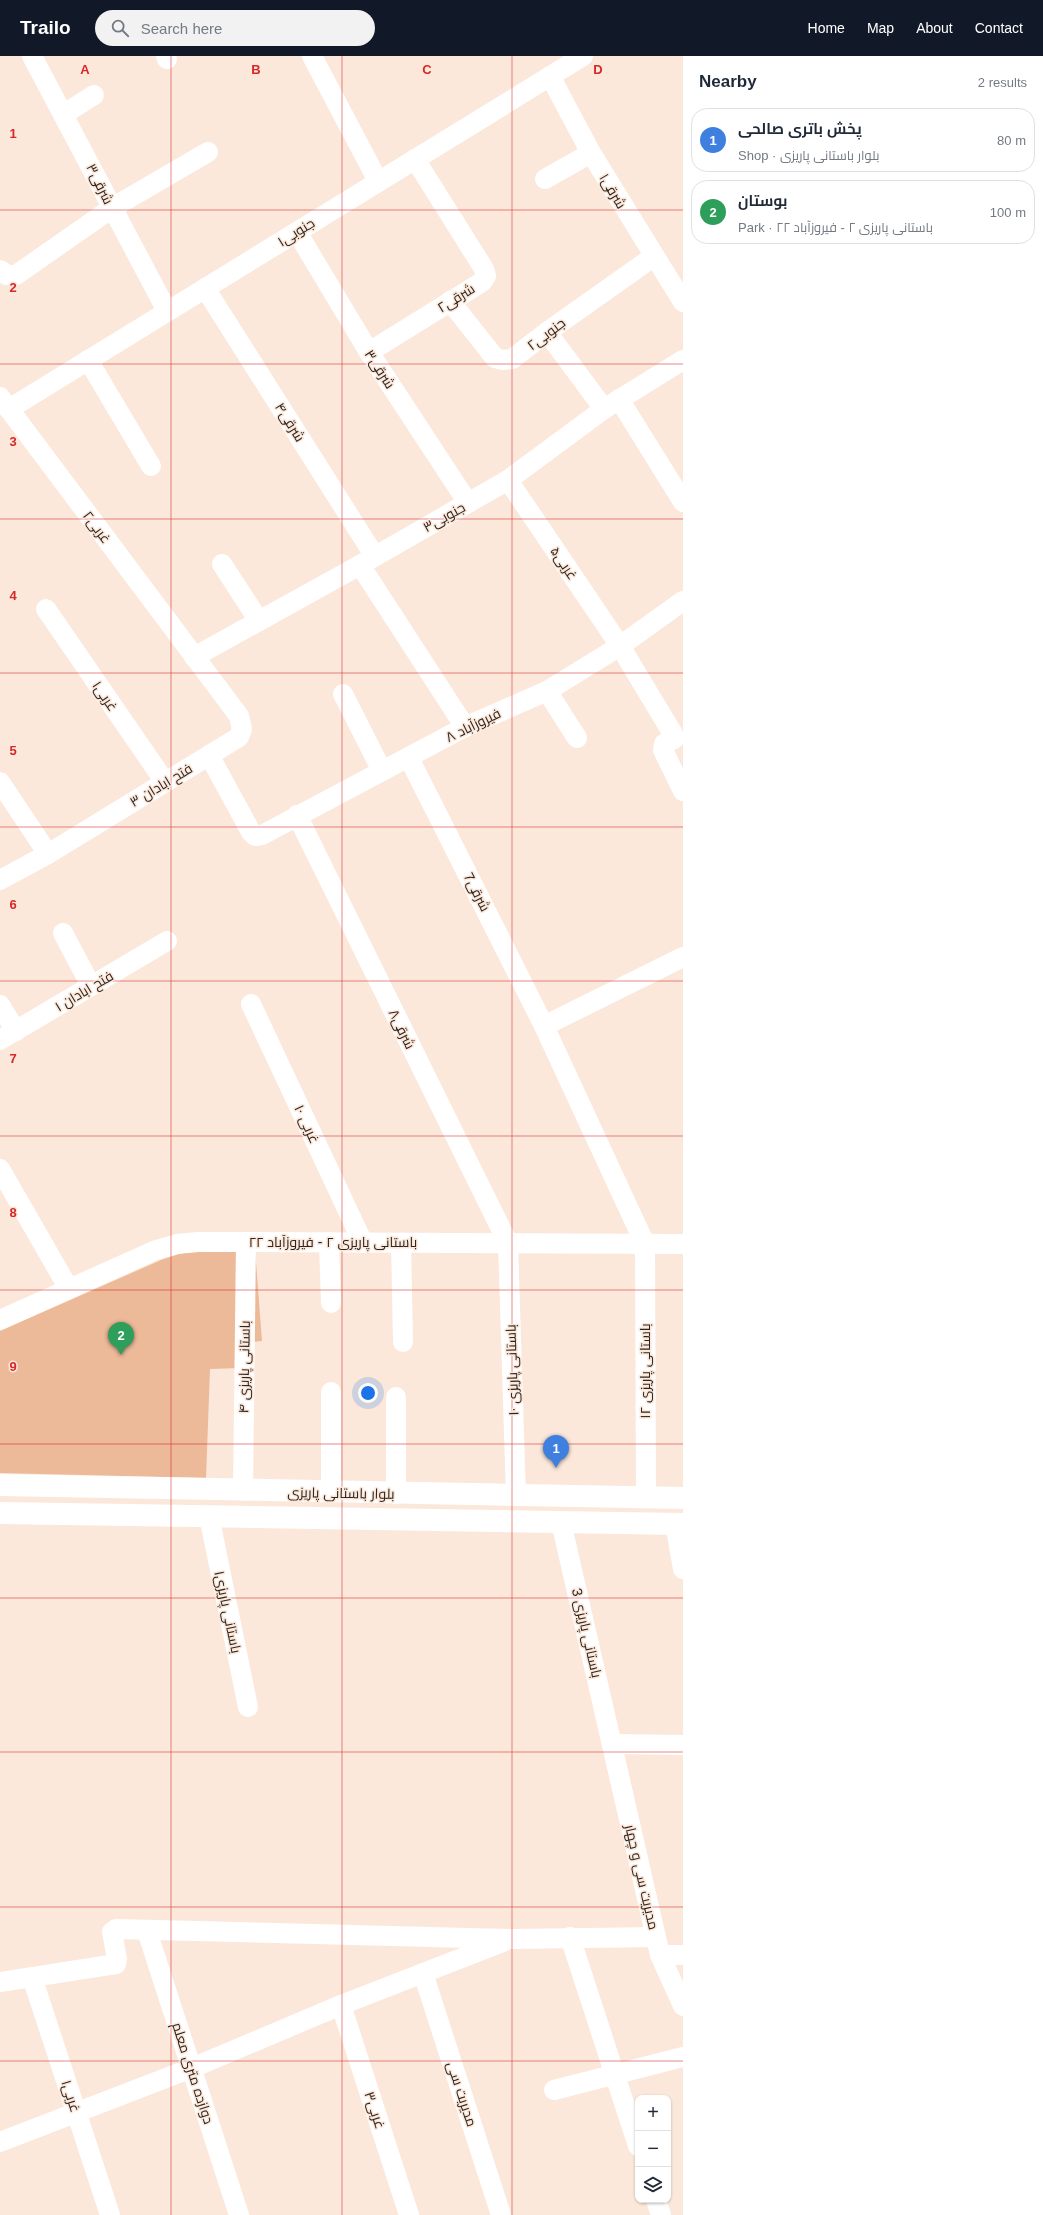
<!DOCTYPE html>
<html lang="en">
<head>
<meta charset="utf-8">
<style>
  :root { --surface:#fff; --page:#f2f2f3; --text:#1f2937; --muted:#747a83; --line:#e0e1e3; --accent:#111827 }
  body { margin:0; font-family:Arial,Cairo,sans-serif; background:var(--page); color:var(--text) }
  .controls { position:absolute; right:12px; bottom:12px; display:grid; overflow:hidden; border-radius:8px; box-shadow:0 1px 3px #0004 }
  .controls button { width:36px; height:36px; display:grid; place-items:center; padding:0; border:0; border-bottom:1px solid var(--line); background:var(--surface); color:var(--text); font:20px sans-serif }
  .you { position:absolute; left:368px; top:1337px; width:14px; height:14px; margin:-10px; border:3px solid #fff; border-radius:50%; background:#1a73e8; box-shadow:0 0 0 6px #1a73e833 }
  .badge { display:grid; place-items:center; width:26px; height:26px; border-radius:50%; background:var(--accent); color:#fff; font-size:13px; font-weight:700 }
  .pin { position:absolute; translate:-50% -33px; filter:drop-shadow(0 1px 2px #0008) }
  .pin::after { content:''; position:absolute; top:21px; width:14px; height:12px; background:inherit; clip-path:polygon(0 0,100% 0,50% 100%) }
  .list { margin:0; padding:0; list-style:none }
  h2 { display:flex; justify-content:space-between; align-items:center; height:52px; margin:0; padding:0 16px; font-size:17px }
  h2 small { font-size:13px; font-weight:400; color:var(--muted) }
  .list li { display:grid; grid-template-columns:26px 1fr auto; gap:12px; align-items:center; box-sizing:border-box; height:64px; margin:0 8px 8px; padding:0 8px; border:1px solid var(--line); border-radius:16px }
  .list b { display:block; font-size:15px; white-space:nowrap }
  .list p { margin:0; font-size:13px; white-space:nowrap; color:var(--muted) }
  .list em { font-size:13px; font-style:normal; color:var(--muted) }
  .icon { flex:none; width:22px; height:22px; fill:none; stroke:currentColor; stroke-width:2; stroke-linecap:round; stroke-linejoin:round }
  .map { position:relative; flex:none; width:683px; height:2159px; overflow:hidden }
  header { display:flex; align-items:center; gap:24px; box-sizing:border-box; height:56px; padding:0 20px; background:var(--accent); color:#fff }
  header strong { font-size:19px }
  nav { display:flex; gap:22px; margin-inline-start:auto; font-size:14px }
  .search { width:280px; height:36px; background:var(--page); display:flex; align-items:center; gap:10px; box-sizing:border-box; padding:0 14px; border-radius:22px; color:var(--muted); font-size:15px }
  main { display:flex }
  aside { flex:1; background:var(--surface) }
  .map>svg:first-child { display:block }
</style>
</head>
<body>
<header>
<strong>Trailo</strong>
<div class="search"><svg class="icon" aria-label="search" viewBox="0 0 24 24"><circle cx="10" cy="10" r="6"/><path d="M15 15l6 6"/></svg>Search here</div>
<nav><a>Home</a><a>Map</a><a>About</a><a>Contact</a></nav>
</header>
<main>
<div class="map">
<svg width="683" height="2159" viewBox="0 0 683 2159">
  <rect width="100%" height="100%" fill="#fbe8db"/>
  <polygon fill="#ecb999" points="221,1193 255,1193 262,1285 242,1287 242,1312 210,1313 206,1422 0,1417 0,1275 161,1204 182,1197"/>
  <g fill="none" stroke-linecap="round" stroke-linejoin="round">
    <g stroke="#fff" stroke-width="20">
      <polyline points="32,0 167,255"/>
      <polyline points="166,0 167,3"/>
      <polyline points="312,0 378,125"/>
      <polyline points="550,20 591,97 683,246"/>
      <polyline points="64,58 94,39"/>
      <polyline points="545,123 591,97"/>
      <polyline points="297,176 369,296 468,447"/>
      <polyline points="0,214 7,219 16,219 112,152 208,96"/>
      <polyline points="205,232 374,499"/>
      <polyline points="450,245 495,302 503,304 512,303 547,276 653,201"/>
      <polyline points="547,276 604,353"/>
      <polyline points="369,296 482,226 486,220 484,213 415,103"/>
      <polyline points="88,304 151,410"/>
      <polyline points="0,341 239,660 242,673 239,681 48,798 0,824"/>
      <polyline points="619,343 683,446"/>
      <polyline points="9,353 583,0"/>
      <polyline points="508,424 620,590 673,678 674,683 664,688 663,694 683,735"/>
      <polyline points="222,508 259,565"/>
      <polyline points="360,509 465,671"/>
      <polyline points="46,553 165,726"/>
      <polyline points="194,601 360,509 508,424 604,353 683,304"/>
      <polyline points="547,635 577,682"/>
      <polyline points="343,638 382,715"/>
      <polyline points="209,699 251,776 255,780 262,779 465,671 547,635 620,590 683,545"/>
      <polyline points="409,702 544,970 645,1188 646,1441"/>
      <polyline points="0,726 48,798"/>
      <polyline points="297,759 508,1187 516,1440"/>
      <polyline points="63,877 91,930"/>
      <polyline points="251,948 363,1187"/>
      <polyline points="0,949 16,975"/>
      <polyline points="544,970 683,901"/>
      <polyline points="0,984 167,885"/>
      <polyline points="0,1113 69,1233"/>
      <polyline points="329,1186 331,1247"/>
      <polyline points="401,1187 403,1286"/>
      <polyline points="0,1264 156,1194 177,1188 198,1186 246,1186 683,1188"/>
      <polyline points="331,1336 331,1437"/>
      <polyline points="396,1341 396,1438"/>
      <polyline points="243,1435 246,1186"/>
      <polyline points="209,1460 248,1651"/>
      <polyline points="561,1466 660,1899 683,1950"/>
      <polyline points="675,1467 683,1513"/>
      <polyline points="613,1688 683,1689"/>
      <polyline points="147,1875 239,2159"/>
      <polyline points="570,1881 638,2090"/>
      <polyline points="660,1899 683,1899"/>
      <polyline points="423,1917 501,2159"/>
      <polyline points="32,1921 110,2159"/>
      <polyline points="0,1926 116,1908 117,1903 112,1876 116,1873 512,1883 656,1881"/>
      <polyline points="341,1949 409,2159"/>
      <polyline points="554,2034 683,2001"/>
      <polyline points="0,2086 192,2012 341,1949 503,1886"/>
      <polyline points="656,2144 661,2159"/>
    </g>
    <g stroke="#fff" stroke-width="22">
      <polyline points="0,1429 683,1442"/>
      <polyline points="0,1457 683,1468"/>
    </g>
  </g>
  <path fill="none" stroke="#d62828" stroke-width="1" stroke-opacity="0.55" d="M171,0v2159M342,0v2159M512,0v2159M0,154h683M0,308h683M0,463h683M0,617h683M0,771h683M0,925h683M0,1080h683M0,1234h683M0,1388h683M0,1542h683M0,1696h683M0,1851h683M0,2005h683"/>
  <g text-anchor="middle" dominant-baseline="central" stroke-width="3" stroke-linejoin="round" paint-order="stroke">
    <g font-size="14" fill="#2d251f" stroke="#fbe8db">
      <text transform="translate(100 128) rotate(64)">شرقی۳</text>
      <text transform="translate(613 135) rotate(59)">شرقی۱</text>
      <text transform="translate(296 176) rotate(-32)">جنوبی۱</text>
      <text transform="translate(456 242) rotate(-32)">شرقی۲</text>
      <text transform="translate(546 278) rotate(-37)">جنوبی۲</text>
      <text transform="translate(380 313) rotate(57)">شرقی۳</text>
      <text transform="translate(290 366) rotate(58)">شرقی۴</text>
      <text transform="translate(444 461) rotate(-29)">جنوبی۳</text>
      <text transform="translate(97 471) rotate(53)">غربی۲</text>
      <text transform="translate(564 507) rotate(56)">غربی۵</text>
      <text transform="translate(105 640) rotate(56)">غربی۱</text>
      <text transform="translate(473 669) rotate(-26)">فیروزآباد ۸</text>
      <text transform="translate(161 729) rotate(-31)">فتح ابادان ۳</text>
      <text transform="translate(477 836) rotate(63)">شرقی7</text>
      <text transform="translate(84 935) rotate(-31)">فتح ابادان ۱</text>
      <text transform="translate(402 973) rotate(64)">شرقی۸</text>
      <text transform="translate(307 1068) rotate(65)">غربی ۱۰</text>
      <text x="333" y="1186">باستانی پاریزی ۲ - فیروزآباد ۲۲</text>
      <text transform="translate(244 1311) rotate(-89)">باستانی پاریزی ۴</text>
      <text transform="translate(512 1314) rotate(-92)">باستانی پاریزی ۱۰</text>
      <text transform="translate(645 1315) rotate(-90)">باستانی پاریزی ۱۲</text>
      <text transform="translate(341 1437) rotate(1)">بلوار باستانی پاریزی</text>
      <text transform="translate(228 1556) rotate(78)">باستانی پاریزی۱</text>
      <text transform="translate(587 1577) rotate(77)">باستانی پاریزی 3</text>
      <text transform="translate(642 1821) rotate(77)">مدیریت سی و چهار</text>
      <text transform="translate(193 2017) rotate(72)">دوازده متری معلم</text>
      <text transform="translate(462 2038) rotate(72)">مدیریت سی</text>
      <text transform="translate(71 2040) rotate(72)">غربی۱</text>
      <text transform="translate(375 2054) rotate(72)">غربی۳</text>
    </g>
  </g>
  <g font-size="13" text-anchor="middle" font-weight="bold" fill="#d62828" stroke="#fbe8db" stroke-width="3" stroke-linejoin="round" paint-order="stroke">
    <text x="85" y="18">A</text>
    <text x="256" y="18">B</text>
    <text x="427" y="18">C</text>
    <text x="598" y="18">D</text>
    <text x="13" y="82">1</text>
    <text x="13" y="236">2</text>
    <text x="13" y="390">3</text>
    <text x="13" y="544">4</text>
    <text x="13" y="699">5</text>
    <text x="13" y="853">6</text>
    <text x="13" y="1007">7</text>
    <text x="13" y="1161">8</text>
    <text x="13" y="1315">9</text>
  </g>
</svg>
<div class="controls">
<button>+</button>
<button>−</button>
<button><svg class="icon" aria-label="layers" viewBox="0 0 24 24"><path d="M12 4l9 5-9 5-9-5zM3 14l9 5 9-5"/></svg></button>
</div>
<div class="you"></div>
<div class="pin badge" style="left:556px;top:1412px;background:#3f7fe0">1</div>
<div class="pin badge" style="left:121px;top:1299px;background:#2e9e5b">2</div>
</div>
<aside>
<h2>Nearby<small>2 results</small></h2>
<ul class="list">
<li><span class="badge" style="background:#3f7fe0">1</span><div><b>پخش باتری صالحی</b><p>Shop · بلوار باستانی پاریزی</p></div><em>80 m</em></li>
<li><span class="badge" style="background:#2e9e5b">2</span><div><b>بوستان</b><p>Park · باستانی پاریزی ۲ - فیروزآباد ۲۲</p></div><em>100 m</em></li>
</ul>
</aside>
</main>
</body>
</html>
